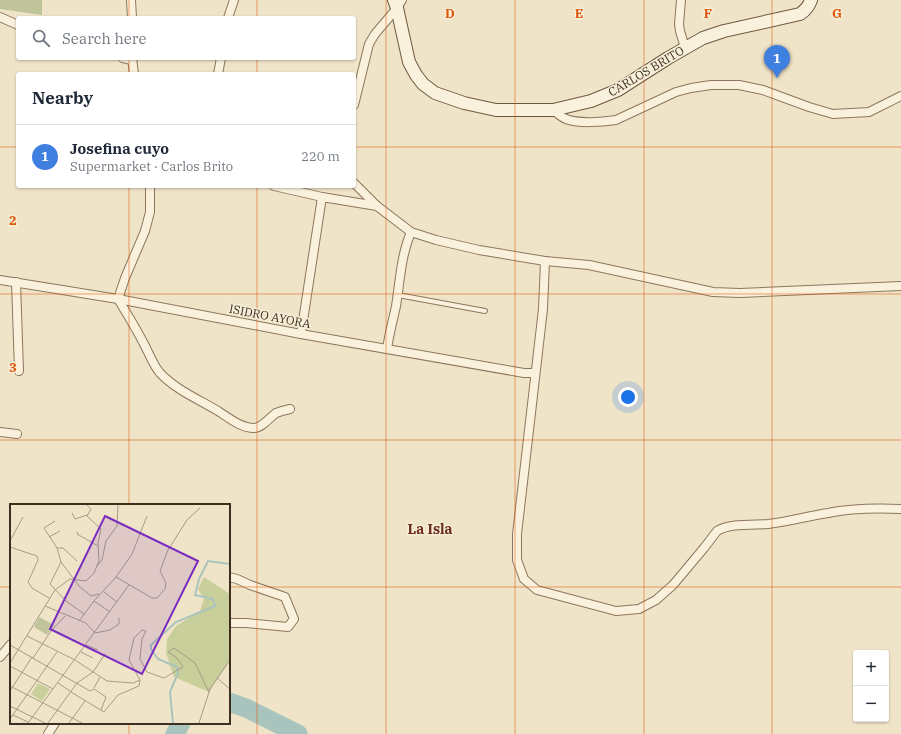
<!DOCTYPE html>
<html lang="en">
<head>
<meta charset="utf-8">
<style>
  :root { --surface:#fff; --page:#f6f6f7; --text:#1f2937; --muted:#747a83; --line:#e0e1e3; --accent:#0f766e }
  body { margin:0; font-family:"IBM Plex Serif",serif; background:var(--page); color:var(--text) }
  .controls { position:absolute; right:12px; bottom:12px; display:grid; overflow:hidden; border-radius:4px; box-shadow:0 1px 3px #0004 }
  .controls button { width:36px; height:36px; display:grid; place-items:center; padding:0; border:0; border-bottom:1px solid var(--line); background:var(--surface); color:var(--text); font:20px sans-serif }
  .you { position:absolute; left:628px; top:397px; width:14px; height:14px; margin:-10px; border:3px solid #fff; border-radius:50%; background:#1a73e8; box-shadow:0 0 0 6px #1a73e833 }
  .badge { display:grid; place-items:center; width:26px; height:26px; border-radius:50%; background:var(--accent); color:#fff; font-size:13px; font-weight:700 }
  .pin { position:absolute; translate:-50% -33px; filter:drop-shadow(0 1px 2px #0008) }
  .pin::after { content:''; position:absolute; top:21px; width:14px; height:12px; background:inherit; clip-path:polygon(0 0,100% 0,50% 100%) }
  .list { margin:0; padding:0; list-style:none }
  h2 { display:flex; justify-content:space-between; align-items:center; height:52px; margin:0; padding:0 16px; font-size:17px }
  h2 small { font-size:13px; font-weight:400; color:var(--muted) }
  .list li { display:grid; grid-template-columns:26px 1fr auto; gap:12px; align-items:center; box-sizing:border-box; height:64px; padding:0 16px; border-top:1px solid var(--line) }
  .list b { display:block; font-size:15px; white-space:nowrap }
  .list p { margin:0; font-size:13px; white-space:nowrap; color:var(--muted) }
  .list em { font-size:13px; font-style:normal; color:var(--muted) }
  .icon { flex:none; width:22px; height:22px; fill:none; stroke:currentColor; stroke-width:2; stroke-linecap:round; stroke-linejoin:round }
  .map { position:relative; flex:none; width:901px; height:734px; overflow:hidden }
  .search { position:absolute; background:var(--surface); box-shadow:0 1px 3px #0004; left:16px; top:16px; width:340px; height:44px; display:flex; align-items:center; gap:10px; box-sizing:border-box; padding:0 14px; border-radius:4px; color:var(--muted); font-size:15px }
  .panel { position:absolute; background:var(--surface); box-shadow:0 1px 3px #0004; left:16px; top:72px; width:340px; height:116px; border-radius:4px }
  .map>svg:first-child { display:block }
</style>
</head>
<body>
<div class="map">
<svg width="901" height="734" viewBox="0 0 901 734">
  <rect width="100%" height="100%" fill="#f0e4c8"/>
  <polygon fill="#bfc49a" points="0,0 42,0 42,15 0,9"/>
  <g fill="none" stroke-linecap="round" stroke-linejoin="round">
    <g stroke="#a9c4bc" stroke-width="19">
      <polyline points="229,702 246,708 298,734"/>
      <polyline points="175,734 181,723"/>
    </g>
    <defs>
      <polyline id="lane" points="398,295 485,311"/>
      <g id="street">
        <polyline points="131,0 132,18"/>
        <polyline points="681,0 679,24 680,31 685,48"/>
        <polyline points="0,17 18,25"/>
        <polyline points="228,18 234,0"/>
        <polyline points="123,58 132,60"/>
        <polyline points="132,58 134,74"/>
        <polyline points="218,74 221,58"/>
        <polyline points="354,105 369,44 375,34 397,8 402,0"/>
        <path d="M553,110c4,3 8,7 13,9 12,5 37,3 50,1l60,-28 15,-4 20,-3h28l24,5 46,17 24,7 36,-2 32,-16"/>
        <polyline points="354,183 377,206"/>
        <path d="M150,186v26l-5,19 -20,47 -7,21c9,15 18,29 26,45 5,9 9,21 16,29 16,17 38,26 58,38 11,7 23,17 36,17 8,0 15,-10 22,-15 5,-2 9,-3 14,-4"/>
        <polyline points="274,186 322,197"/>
        <polyline points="545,261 589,265 713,292 740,293 901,286"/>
        <polyline points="0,280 118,299 301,334 524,373 535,373"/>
        <polyline points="16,282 19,371"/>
        <path d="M301,334l21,-137 55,9 34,26 25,8 43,10 66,11 -2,48 -26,225v26l7,19 13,11 79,21 23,-2 17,-9 17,-15 31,-37 13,-17c13,-8 35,-6 51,-7 20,-2 40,-8 60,-11 24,-5 49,-5 73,-4"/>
        <path d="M387,349c2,-14 6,-29 9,-43 4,-25 5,-51 15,-74"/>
        <polyline points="0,432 17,434"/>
        <polyline points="229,577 237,579 250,585 285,597 294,619 288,627 246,623 229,623"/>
        <polyline points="0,657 11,644"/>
        <polyline points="48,734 55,723"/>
      </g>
      <path id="secondary" d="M394,0l3,8 12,54 7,13 7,9 12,9 29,10 32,7h57l38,-9 27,-11 50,-32 35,-20 21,-7 76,-17c6,-4 9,-8 11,-14"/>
    </defs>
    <use href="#lane" stroke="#8d765c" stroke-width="6"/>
    <use href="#street" stroke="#8d765c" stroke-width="10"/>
    <use href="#secondary" stroke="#6f573f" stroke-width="14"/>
    <use href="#lane" stroke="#faf1dc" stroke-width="4"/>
    <use href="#street" stroke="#faf1dc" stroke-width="8"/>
    <use href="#secondary" stroke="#faf1dc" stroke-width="12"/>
  </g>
  <path fill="none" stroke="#df570d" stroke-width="1" stroke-opacity="0.55" d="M129,0v18M257,0v18M386,0v734M515,0v734M644,0v734M772,0v734M129,58v16M257,58v16M0,147h18M354,147h547M129,186v319M257,186v548M0,294h901M0,440h901M0,587h11M229,587h672M129,723v11"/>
  <g text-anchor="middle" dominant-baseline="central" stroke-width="3" stroke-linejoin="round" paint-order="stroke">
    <g font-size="12" fill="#3d2e20" stroke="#f7eed8">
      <text transform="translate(646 71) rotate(-31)">CARLOS BRITO</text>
      <text transform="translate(270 316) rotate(11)">ISIDRO AYORA</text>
    </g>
    <g font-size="14" font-weight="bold" fill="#6b2e1e" stroke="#f7eed8">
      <text x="430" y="529">La Isla</text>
    </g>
  </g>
  <g transform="translate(10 504)">
    <rect width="220" height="220" fill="#f0e4c8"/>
    <path d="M194,73l26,17v66l-21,32 -35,-15 -8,-24 1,-14 9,-13 24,-15 4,-12 -6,-10zM28,179l12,6 -8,12 -11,-7z" fill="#c9cf9b"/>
    <path d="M29,113l15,8 -7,10 -13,-8z" fill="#bfc49a"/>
    <path fill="none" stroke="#a9c4bc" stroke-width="2" d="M163,219l-3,-31 8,-19 -1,-6 -19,-8 -7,-10v-4l25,-23 39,-16 -2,-7 -18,-4 4,-16 9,-18 22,3"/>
    <path fill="none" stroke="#a89b85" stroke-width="1" d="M62,9l3,6 12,-4M45,17l-11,7 13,20 4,14 18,24 12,10 8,-2M68,28l-1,2 21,12M39,33l11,-6M0,37l13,-24M0,43l27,9 1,4 -10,22 4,6 17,10M47,44h6l14,13M51,58l-11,22 16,17 18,13M87,62l5,-6 4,-19 11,-15 1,-21M106,73l16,-23 15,-38M94,88l13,10M35,102l41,17 9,10 15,-3 9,-6v-6M100,108l-16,-11 22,-24 36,21h5l8,-9 1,-6 -6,-12 8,-21 19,-30 13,-12M69,117l15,-20M17,132l48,24 32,21 26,2 7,-3M0,141l80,46 4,-2 12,8 -5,13M76,141l12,5M71,148l12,6M23,154l18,-27 14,-15M0,159l45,-73 15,-11 16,2 8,-8 5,-12 -1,-18 3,-14 -14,-13 4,-7 -4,-4M0,162l43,23M207,174l13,11M48,179l12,8M0,182l72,37M84,184l6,-11M0,187l22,-34M61,188l33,20 14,-17 21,-9 1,-6 -11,-20 5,-22 8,-8 4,1 -4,8 -2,20 7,13 17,6 19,-11 -6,-9 -9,-6 6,-4 21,15 14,29M0,202l35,17M3,211l15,7M0,215l47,-67M18,219l101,-138M38,219l29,-40 16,-11 12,-18M59,219l16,-22M189,219l11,-34 20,-29"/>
    <path fill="#7b2cbf" fill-opacity="0.15" stroke="#7b2cbf" stroke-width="2" d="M95,12l93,45 -56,113 -92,-45z"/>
    <rect width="220" height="220" fill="none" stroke="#3d2e20" stroke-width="2"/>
  </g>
  <g font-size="13" text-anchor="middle" font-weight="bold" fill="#df570d" stroke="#f7eed8" stroke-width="3" stroke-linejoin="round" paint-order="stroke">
    <text x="450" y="18">D</text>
    <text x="579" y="18">E</text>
    <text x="708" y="18">F</text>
    <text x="837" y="18">G</text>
    <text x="13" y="225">2</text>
    <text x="13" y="372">3</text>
  </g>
</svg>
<div class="controls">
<button>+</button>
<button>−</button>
</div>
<div class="you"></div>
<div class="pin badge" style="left:777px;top:78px;background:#3f7fe0">1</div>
<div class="search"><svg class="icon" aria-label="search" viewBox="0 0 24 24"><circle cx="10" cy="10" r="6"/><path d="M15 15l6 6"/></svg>Search here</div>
<section class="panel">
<h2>Nearby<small></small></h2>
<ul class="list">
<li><span class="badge" style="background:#3f7fe0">1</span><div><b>Josefina cuyo</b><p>Supermarket · Carlos Brito</p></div><em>220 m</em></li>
</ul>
</section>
</div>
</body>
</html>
